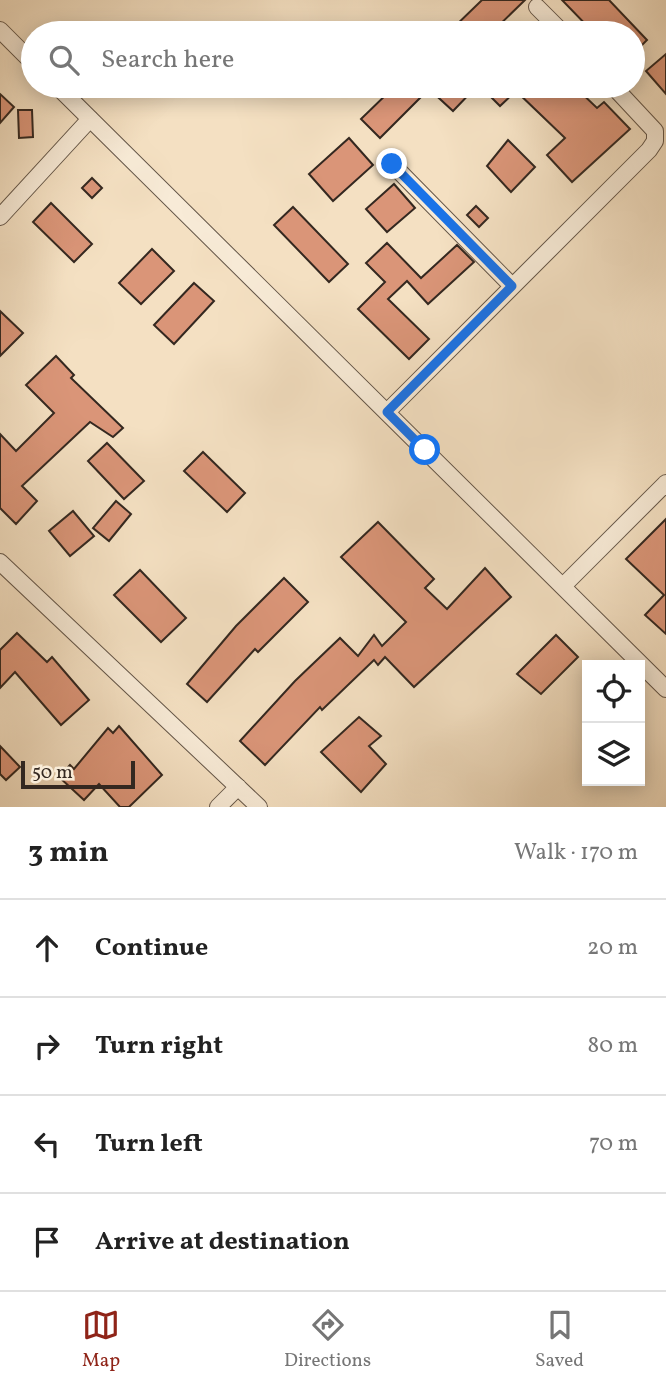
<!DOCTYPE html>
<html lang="en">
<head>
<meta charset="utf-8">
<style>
  :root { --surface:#fff; --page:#f2f2f2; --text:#222; --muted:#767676; --line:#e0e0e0; --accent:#8f2418 }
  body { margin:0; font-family:Vollkorn,serif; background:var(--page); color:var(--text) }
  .controls { position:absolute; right:21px; bottom:21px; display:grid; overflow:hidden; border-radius:0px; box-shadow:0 4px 18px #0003 }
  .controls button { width:63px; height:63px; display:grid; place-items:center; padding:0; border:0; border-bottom:2px solid var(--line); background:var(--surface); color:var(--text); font:35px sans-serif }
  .scale { position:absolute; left:21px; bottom:18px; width:114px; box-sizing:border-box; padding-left:7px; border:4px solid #342820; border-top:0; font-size:19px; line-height:24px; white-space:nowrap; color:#342820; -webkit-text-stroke:5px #f8ebd7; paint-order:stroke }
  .stop { position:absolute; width:21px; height:21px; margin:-16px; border:5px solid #1a73e8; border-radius:50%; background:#fff }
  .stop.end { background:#1a73e8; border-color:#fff; box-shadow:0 2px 7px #0008 }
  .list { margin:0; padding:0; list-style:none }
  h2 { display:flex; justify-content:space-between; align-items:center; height:91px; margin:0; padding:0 28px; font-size:30px }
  h2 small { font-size:23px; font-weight:400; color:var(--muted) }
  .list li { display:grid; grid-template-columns:46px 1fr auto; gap:21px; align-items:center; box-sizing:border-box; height:98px; padding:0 28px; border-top:2px solid var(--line) }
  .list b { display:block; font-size:26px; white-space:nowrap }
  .list em { font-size:23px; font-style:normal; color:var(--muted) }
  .icon { flex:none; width:38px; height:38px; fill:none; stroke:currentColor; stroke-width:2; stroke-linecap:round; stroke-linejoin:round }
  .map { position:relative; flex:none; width:666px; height:807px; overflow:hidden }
  .search { position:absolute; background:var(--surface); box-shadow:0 4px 18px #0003; left:21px; right:21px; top:21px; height:77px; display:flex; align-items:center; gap:18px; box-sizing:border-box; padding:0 24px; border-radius:38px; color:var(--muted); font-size:26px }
  .sheet { height:483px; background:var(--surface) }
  nav { display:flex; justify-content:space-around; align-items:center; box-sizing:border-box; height:98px; border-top:2px solid var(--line); background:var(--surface); font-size:19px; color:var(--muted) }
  nav a { display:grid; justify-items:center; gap:4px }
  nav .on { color:var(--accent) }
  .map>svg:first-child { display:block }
</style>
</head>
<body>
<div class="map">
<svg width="666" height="807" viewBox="0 0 666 807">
  <rect width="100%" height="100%" fill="#f4e0c2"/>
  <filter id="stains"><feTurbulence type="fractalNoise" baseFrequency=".00286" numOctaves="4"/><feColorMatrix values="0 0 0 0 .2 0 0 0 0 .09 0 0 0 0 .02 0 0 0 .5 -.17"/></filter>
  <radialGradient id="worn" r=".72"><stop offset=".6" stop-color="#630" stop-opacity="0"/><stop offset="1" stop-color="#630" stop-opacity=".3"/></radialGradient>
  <g fill="#da9578" stroke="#342820" stroke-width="2">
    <polygon points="482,0 525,0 491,33 448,33"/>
    <polygon points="562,0 609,0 647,40 633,54 633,33 594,33"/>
    <polygon points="666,54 666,94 646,71"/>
    <polygon points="395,86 477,86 453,111 429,89 380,138 361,119"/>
    <polygon points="480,86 574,86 597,108 604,102 630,129 572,182 547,155 565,138 516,91 500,106"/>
    <polygon points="0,94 14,107 0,123"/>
    <polygon points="18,110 32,110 33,137 19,138"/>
    <polygon points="349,138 373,165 333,201 309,174"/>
    <polygon points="508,140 535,167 511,192 487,166"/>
    <polygon points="92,178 102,188 92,198 82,188"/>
    <polygon points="394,184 415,208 387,232 366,209"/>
    <polygon points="51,203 92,244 74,262 33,222"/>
    <polygon points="476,206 488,218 479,227 467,215"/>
    <polygon points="293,207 348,264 329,282 274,225"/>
    <polygon points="387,243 421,278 457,245 474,262 428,304 407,281 388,299 429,339 409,359 358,309 385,282 366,263"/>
    <polygon points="152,249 174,271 141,304 119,283"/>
    <polygon points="194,283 214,301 174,344 154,325"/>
    <polygon points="0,311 23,333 0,356"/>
    <polygon points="56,356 74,375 71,378 123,428 113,437 90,422 22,486 37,501 16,524 0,508 0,434 16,451 54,413 26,385"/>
    <polygon points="107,443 144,481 124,499 88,461"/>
    <polygon points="203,452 245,493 227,512 184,471"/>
    <polygon points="116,501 131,514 109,541 93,528"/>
    <polygon points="73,511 94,536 70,556 49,531"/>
    <polygon points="666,519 666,634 645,615 664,595 626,559"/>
    <polygon points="378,522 434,579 425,588 447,609 485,568 511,597 414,687 385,657 378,665 374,660 322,710 320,707 265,765 240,741 295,681 340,638 358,656 374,635 382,646 406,622 341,557"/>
    <polygon points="140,570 186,618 161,642 114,595"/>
    <polygon points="284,578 308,602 258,652 255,649 207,702 187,684 236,626"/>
    <polygon points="17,633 47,662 52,657 89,700 61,725 15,672 0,688 0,650"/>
    <polygon points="556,635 578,657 541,694 517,674"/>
    <polygon points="359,717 381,736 369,746 386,764 361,792 321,752"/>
    <polygon points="119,726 162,775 129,807 120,807 99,784 84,800 59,777 70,765 74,769 108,728 113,733"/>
    <polygon points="0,746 20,767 6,780 0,774"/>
  </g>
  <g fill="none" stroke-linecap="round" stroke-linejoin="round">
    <defs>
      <g id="street">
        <polyline points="537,7 563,33"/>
        <polyline points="0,30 33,63"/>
        <polyline points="57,86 666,689"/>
        <polyline points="392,164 512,286"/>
        <polyline points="0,217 90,119"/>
        <polyline points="387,412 649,150 655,141 655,131 613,86"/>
        <polyline points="0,562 259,807"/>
        <polyline points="563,586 666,483"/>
        <polyline points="218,807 238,787"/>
      </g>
    </defs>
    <use href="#street" stroke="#645648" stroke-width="18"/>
    <use href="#street" stroke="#f8ebd7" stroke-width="16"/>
  </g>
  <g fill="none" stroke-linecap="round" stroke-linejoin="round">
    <polyline stroke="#1a73e8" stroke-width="9" points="392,164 512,286 387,412 425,450"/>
  </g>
  <rect width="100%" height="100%" filter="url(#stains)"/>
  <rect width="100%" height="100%" fill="url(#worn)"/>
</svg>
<div class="controls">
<button><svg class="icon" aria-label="locate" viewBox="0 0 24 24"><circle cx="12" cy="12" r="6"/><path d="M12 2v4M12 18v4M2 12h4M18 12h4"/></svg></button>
<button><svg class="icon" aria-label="layers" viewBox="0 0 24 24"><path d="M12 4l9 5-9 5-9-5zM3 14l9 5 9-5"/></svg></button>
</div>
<div class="scale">50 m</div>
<div class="stop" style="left:425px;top:450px"></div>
<div class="stop end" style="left:392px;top:164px"></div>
<div class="search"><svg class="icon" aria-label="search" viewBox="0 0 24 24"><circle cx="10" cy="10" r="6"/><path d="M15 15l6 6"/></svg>Search here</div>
</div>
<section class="sheet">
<h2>3 min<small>Walk · 170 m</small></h2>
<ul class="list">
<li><svg class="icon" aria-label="ahead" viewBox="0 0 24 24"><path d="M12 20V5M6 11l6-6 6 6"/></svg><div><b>Continue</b></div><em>20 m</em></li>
<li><svg class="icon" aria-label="right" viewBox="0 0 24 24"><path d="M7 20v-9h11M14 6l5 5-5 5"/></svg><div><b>Turn right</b></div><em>80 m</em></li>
<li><svg class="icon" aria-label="left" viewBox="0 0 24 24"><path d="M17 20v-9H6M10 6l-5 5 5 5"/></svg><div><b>Turn left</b></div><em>70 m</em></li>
<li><svg class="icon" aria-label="arrive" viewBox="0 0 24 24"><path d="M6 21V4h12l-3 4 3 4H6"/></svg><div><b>Arrive at destination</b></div></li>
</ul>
</section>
<nav>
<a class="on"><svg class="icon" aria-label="map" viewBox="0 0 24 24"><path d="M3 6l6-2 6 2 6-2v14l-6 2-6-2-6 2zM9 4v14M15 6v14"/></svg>Map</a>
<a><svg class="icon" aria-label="directions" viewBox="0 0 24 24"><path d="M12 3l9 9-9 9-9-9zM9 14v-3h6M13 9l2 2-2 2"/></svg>Directions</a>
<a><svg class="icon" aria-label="saved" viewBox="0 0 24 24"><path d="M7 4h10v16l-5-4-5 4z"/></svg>Saved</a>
</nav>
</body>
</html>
